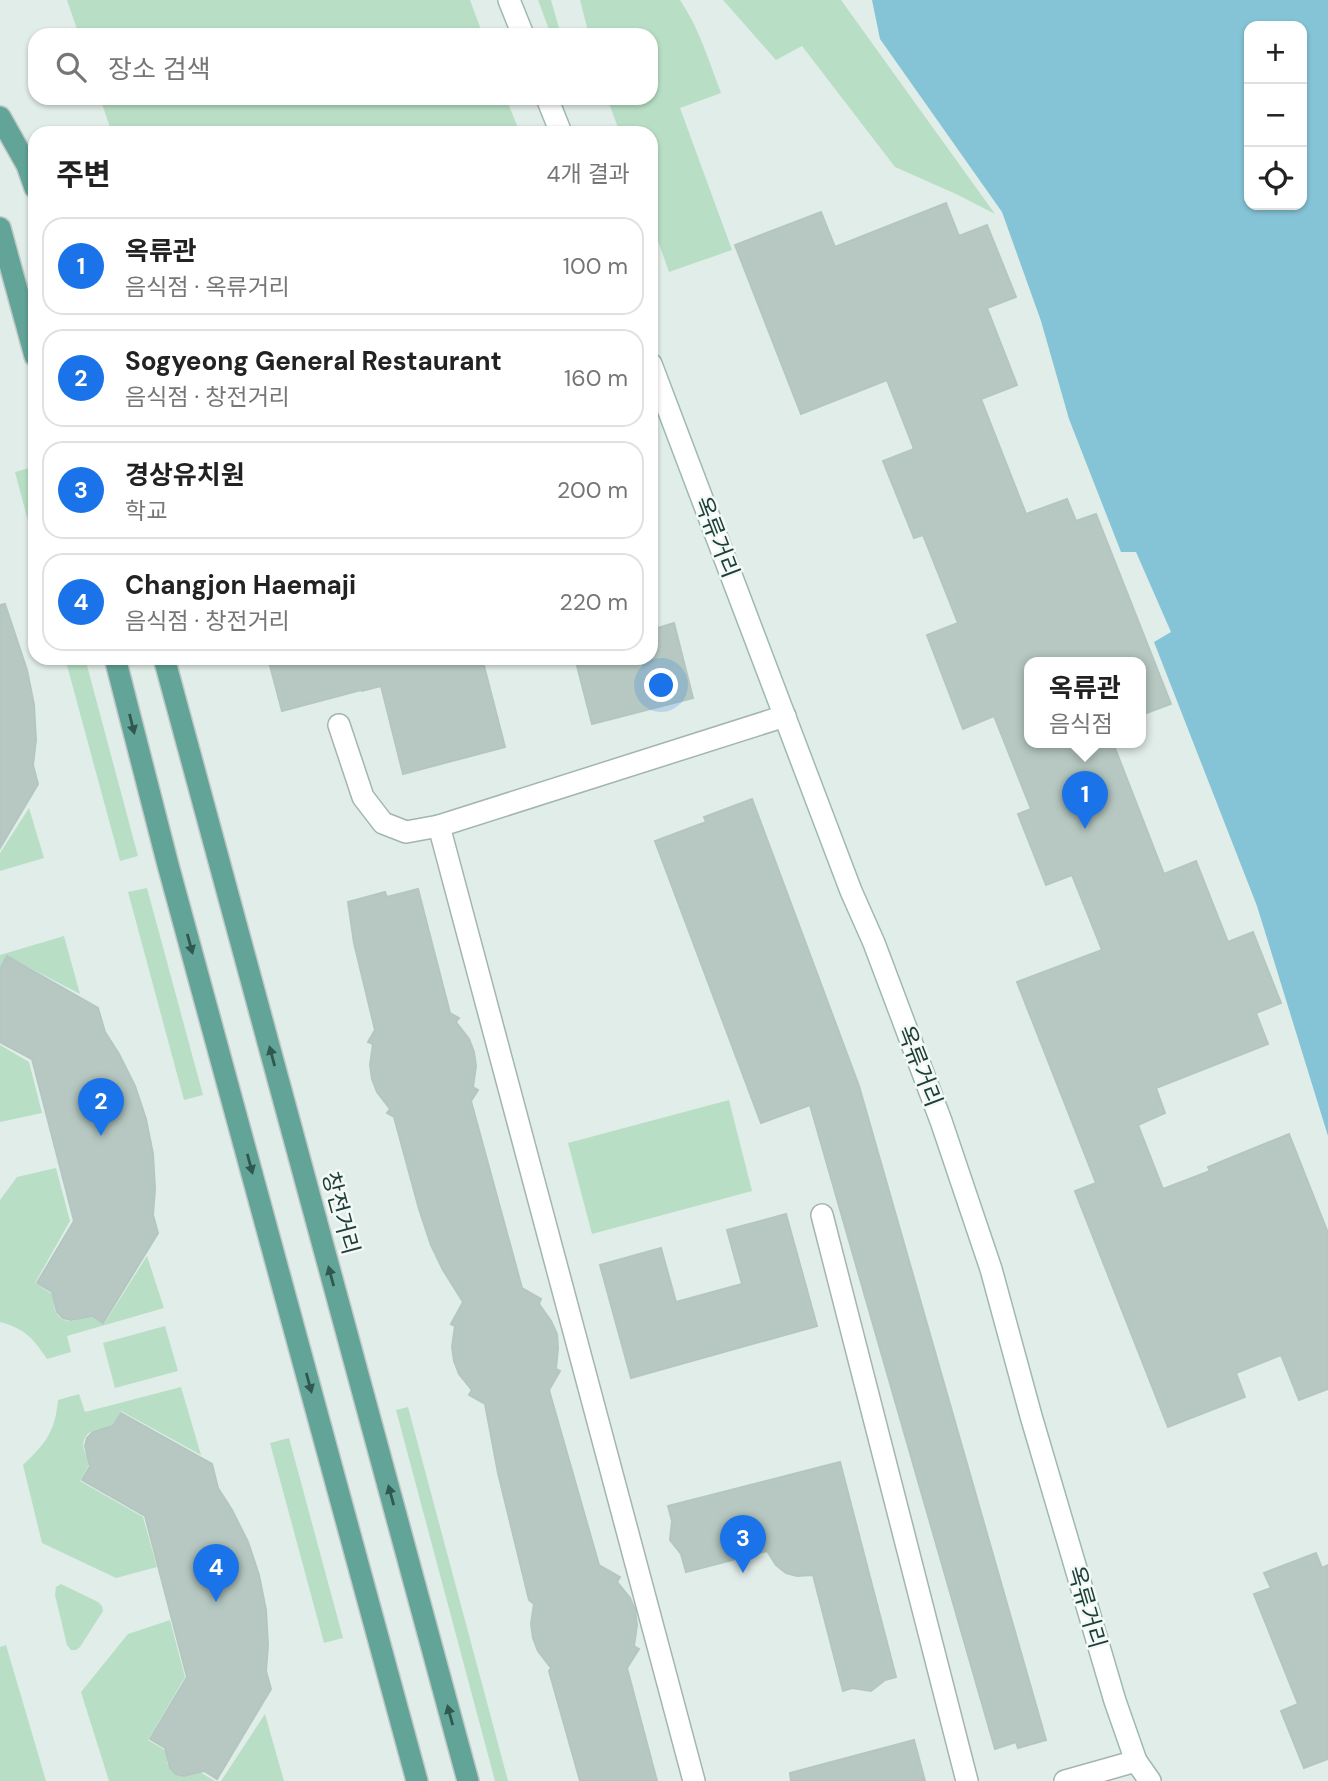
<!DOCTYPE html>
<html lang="ko">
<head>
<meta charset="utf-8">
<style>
  :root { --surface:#fff; --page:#f2f2f2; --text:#222; --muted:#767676; --line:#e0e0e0; --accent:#1a73e8 }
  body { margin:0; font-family:"DM Sans","Noto Sans KR",sans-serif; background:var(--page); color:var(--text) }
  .controls { position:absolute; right:21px; top:21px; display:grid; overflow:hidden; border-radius:14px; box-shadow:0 2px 5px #0004 }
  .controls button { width:63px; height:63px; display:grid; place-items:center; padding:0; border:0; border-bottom:2px solid var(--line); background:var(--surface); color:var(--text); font:35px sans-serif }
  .you { position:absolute; left:662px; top:686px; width:24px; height:24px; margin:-18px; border:5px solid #fff; border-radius:50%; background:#1a73e8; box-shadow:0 0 0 10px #1a73e833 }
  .badge { display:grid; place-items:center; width:46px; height:46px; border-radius:50%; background:var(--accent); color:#fff; font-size:23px; font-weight:700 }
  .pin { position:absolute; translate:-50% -58px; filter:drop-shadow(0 2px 4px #0008) }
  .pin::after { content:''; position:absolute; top:37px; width:24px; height:21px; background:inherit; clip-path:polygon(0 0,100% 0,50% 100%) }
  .popup { position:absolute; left:1024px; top:657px; width:122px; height:91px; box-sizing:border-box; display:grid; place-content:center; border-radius:14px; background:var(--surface); filter:drop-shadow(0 2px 5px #0005); font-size:23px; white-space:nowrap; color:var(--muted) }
  .popup b { font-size:26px; color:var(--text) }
  .popup::after { content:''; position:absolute; left:50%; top:100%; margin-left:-14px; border:14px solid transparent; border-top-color:var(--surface) }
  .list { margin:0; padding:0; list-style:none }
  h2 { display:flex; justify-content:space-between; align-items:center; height:91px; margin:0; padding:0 28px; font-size:30px }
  h2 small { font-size:23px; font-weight:400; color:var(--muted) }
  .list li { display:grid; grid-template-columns:46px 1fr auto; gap:21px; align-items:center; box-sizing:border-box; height:98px; margin:0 14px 14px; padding:0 14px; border:2px solid var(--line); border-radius:21px }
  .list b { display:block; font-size:26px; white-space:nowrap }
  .list p { margin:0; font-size:23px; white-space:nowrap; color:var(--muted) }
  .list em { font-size:23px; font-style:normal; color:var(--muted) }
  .icon { flex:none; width:38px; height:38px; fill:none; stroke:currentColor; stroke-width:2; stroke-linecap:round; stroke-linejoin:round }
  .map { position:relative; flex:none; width:1328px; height:1781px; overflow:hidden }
  .search { position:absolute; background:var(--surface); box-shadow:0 2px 5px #0004; left:28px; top:28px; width:630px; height:77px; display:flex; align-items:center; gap:18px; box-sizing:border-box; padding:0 24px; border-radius:21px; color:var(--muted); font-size:26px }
  .panel { position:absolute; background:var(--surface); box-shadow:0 2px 5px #0004; left:28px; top:126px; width:630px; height:539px; border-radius:21px }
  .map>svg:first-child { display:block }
</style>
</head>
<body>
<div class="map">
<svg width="1328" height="1781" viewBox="0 0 1328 1781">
  <rect width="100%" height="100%" fill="#e1ede8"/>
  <g fill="#b8dfc5">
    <polygon points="67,0 470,0 483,35 79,35"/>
    <polygon points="538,0 551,0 561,35 551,35"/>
    <path d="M580,0h100c19,28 29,61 41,93l-41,15 52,142 -63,22 -18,-51v-88h-31l-13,-35h44v-63h-62z"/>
    <polygon points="723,0 841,0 995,214 956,194 895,167 802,46 776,60"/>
    <polygon points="100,98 506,98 520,133 112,133"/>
    <polygon points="33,467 35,473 35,547 15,472"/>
    <polygon points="65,658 85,658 138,856 120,861"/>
    <polygon points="29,808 44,858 0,871 0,853"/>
    <polygon points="147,888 203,1095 184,1100 128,892"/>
    <polygon points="64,936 80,994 7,956 0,967 0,955"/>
    <polygon points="0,1045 29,1062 42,1113 0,1122"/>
    <polygon points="729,1100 752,1191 592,1234 568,1143"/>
    <path d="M56,1168l14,53 -35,62 20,13c-6,22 15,33 31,18l18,10 43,-68 17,52 -97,28 4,16 -24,7c-13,-20 -23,-31 -47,-37v-122l17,-23z"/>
    <polygon points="165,1326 178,1371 115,1388 103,1343"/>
    <path d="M181,1387l20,68 -80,-44 -11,19c-23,-6 -36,14 -19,31l-11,20 63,36 14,50 -41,11 -74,-35 -19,-78c23,-22 32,-33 35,-65l21,-6 6,18z"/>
    <polygon points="408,1407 508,1781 495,1781 396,1410"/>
    <polygon points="289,1438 343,1638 324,1643 270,1443"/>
    <polygon points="61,1584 98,1602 102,1606 103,1611 80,1647 76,1650 71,1650 67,1645 55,1595 56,1587"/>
    <path d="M170,1620l15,57 -37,63 20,12c-6,22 16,29 32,20l15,9h-106l-28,-89 47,-58z"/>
    <polygon points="6,1645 46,1781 0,1781 0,1647"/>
    <polygon points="265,1714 284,1781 221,1781"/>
  </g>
  <path fill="#85c4d6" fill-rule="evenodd" d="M872,0h456v1136l-71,-230 -103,-264 17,-10 -35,-80h-15l-52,-133 -28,-98 -39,-109 -122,-173zM1249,26h53v179h-53z"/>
  <g fill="#b6c8c1" stroke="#b3c7c0" stroke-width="2">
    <polygon points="946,203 959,236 987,225 1016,297 987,308 1017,385 981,399 1026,514 1067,499 1076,521 1096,514 1171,704 1141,715 1141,663 1029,663 1029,743 1113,743 1164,874 1196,861 1228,942 1253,932 1281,1003 1256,1013 1268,1044 1156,1088 1165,1113 1138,1125 1163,1189 1210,1171 1208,1167 1289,1134 1328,1233 1328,1389 1299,1400 1281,1355 1236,1373 1245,1397 1168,1427 1075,1191 1096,1183 1017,982 1102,950 1072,875 1046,885 1018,814 1031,809 994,716 963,729 927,635 958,623 923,535 914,538 883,461 914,449 887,380 801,414 735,245 821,212 835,247"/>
    <polygon points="5,604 27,670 34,705 36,740 33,765 38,784 0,848 0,605"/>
    <polygon points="674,623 693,698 592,724 575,658 651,658 651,630"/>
    <polygon points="268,658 482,658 505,747 403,774 381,686 362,691 361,690 282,711"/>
    <polygon points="752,799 859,1086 1046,1740 1018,1748 1016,1742 995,1749 810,1105 761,1123 655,841 706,822 704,817"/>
    <polygon points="418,889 450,1013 459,1018 456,1022 469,1039 474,1052 476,1066 473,1087 478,1090 471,1101 522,1288 541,1299 539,1304 551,1321 557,1334 558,1348 556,1369 560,1371 549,1390 599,1565 620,1577 617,1582 630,1598 635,1609 637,1625 634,1646 639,1649 627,1668 657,1781 580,1781 549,1671 551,1668 538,1651 533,1638 531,1624 534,1604 529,1600 498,1473 485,1404 469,1395 472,1390 459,1374 454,1361 452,1347 455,1326 451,1324 463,1302 443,1270 431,1245 419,1209 394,1117 387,1113 390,1109 377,1092 372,1079 370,1065 373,1044 368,1042 375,1030 354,943 348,902 385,892 387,897"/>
    <polygon points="7,956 98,1008 105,1032 119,1054 135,1086 146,1119 153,1154 155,1189 153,1215 158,1233 103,1323 92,1316 71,1320 63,1318 57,1312 52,1292 37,1283 74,1221 32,1059 0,1042 0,969"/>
    <polygon points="786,1214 817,1326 631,1378 600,1265 661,1248 676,1302 742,1284 727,1230"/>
    <polygon points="121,1413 212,1464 218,1488 232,1510 248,1542 259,1575 266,1610 268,1645 266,1671 271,1689 217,1779 204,1771 184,1776 176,1774 170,1768 165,1748 150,1739 187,1677 145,1516 82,1480 90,1466 85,1446 87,1438 93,1432 113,1426"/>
    <polygon points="840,1462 896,1677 885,1680 871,1691 852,1688 843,1691 813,1575 797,1576 786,1573 776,1565 767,1551 686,1572 681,1554 670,1540 672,1521 668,1506"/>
    <polygon points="1316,1553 1322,1568 1328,1565 1328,1759 1304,1768 1281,1711 1298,1704 1254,1594 1271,1588 1264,1573"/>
    <polygon points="914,1740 925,1781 791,1781 790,1773"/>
  </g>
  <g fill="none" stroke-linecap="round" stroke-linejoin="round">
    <defs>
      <g id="street">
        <polyline points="339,725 363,797 383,823 406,832 439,826"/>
        <polyline points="822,1215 967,1781"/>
        <polyline points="694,1781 439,826 785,716"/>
        <polyline points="1065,1781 1136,1761"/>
      </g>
      <g id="secondary">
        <polyline points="509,0 523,35"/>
        <polyline points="547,98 561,133"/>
        <polyline points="651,364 851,891 874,943 941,1121 991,1269 1031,1416 1115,1701 1136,1761 1150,1781"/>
      </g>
      <g id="primary">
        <polyline points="0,117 27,165 35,188"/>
        <polyline points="0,228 35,356"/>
        <polyline points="115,658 168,865 417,1781"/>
        <polyline points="164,658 468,1781"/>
      </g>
    </defs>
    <use href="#street" stroke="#a3b5b0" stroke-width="24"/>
    <use href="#secondary" stroke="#9eb9b1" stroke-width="24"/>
    <use href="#primary" stroke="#c1c9c7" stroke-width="24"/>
    <use href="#street" stroke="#fff" stroke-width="21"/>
    <use href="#secondary" stroke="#fff" stroke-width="21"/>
    <use href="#primary" stroke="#62a598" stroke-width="21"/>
  </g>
  <defs><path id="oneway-solid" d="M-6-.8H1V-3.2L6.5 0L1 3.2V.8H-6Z" transform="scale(1.75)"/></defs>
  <g fill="#305850">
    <use href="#oneway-solid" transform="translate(132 724) rotate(76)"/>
    <use href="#oneway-solid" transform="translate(190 944) rotate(75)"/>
    <use href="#oneway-solid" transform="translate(272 1056) rotate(-105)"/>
    <use href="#oneway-solid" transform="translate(250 1164) rotate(75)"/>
    <use href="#oneway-solid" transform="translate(331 1276) rotate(-105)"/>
    <use href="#oneway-solid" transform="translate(309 1383) rotate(75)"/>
    <use href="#oneway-solid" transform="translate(391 1495) rotate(-105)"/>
    <use href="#oneway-solid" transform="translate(450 1715) rotate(-105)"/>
  </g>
  <g text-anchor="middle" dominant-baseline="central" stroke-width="5" stroke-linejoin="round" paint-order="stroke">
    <g font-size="23" fill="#203f38" stroke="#f2f9f6">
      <text transform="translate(717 537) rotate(69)">옥류거리</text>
      <text transform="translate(920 1066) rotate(69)">옥류거리</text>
      <text transform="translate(341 1213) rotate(75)">창전거리</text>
      <text transform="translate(1087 1607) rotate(74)">옥류거리</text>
    </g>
  </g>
</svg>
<div class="controls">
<button>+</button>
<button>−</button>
<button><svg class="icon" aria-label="locate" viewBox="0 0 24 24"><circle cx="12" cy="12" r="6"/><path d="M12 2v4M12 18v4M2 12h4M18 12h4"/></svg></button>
</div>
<div class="you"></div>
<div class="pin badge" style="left:1085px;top:829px">1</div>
<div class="popup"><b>옥류관</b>음식점</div>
<div class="pin badge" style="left:101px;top:1136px">2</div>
<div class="pin badge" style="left:743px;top:1573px">3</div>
<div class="pin badge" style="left:216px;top:1602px">4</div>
<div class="search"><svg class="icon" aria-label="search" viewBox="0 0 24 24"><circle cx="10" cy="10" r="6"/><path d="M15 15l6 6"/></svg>장소 검색</div>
<section class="panel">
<h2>주변<small>4개 결과</small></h2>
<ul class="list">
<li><span class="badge">1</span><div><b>옥류관</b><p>음식점 · 옥류거리</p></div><em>100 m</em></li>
<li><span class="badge">2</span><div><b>Sogyeong General Restaurant</b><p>음식점 · 창전거리</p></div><em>160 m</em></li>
<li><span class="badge">3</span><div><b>경상유치원</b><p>학교</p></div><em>200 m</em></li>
<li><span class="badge">4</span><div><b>Changjon Haemaji</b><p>음식점 · 창전거리</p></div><em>220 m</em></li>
</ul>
</section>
</div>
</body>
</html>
